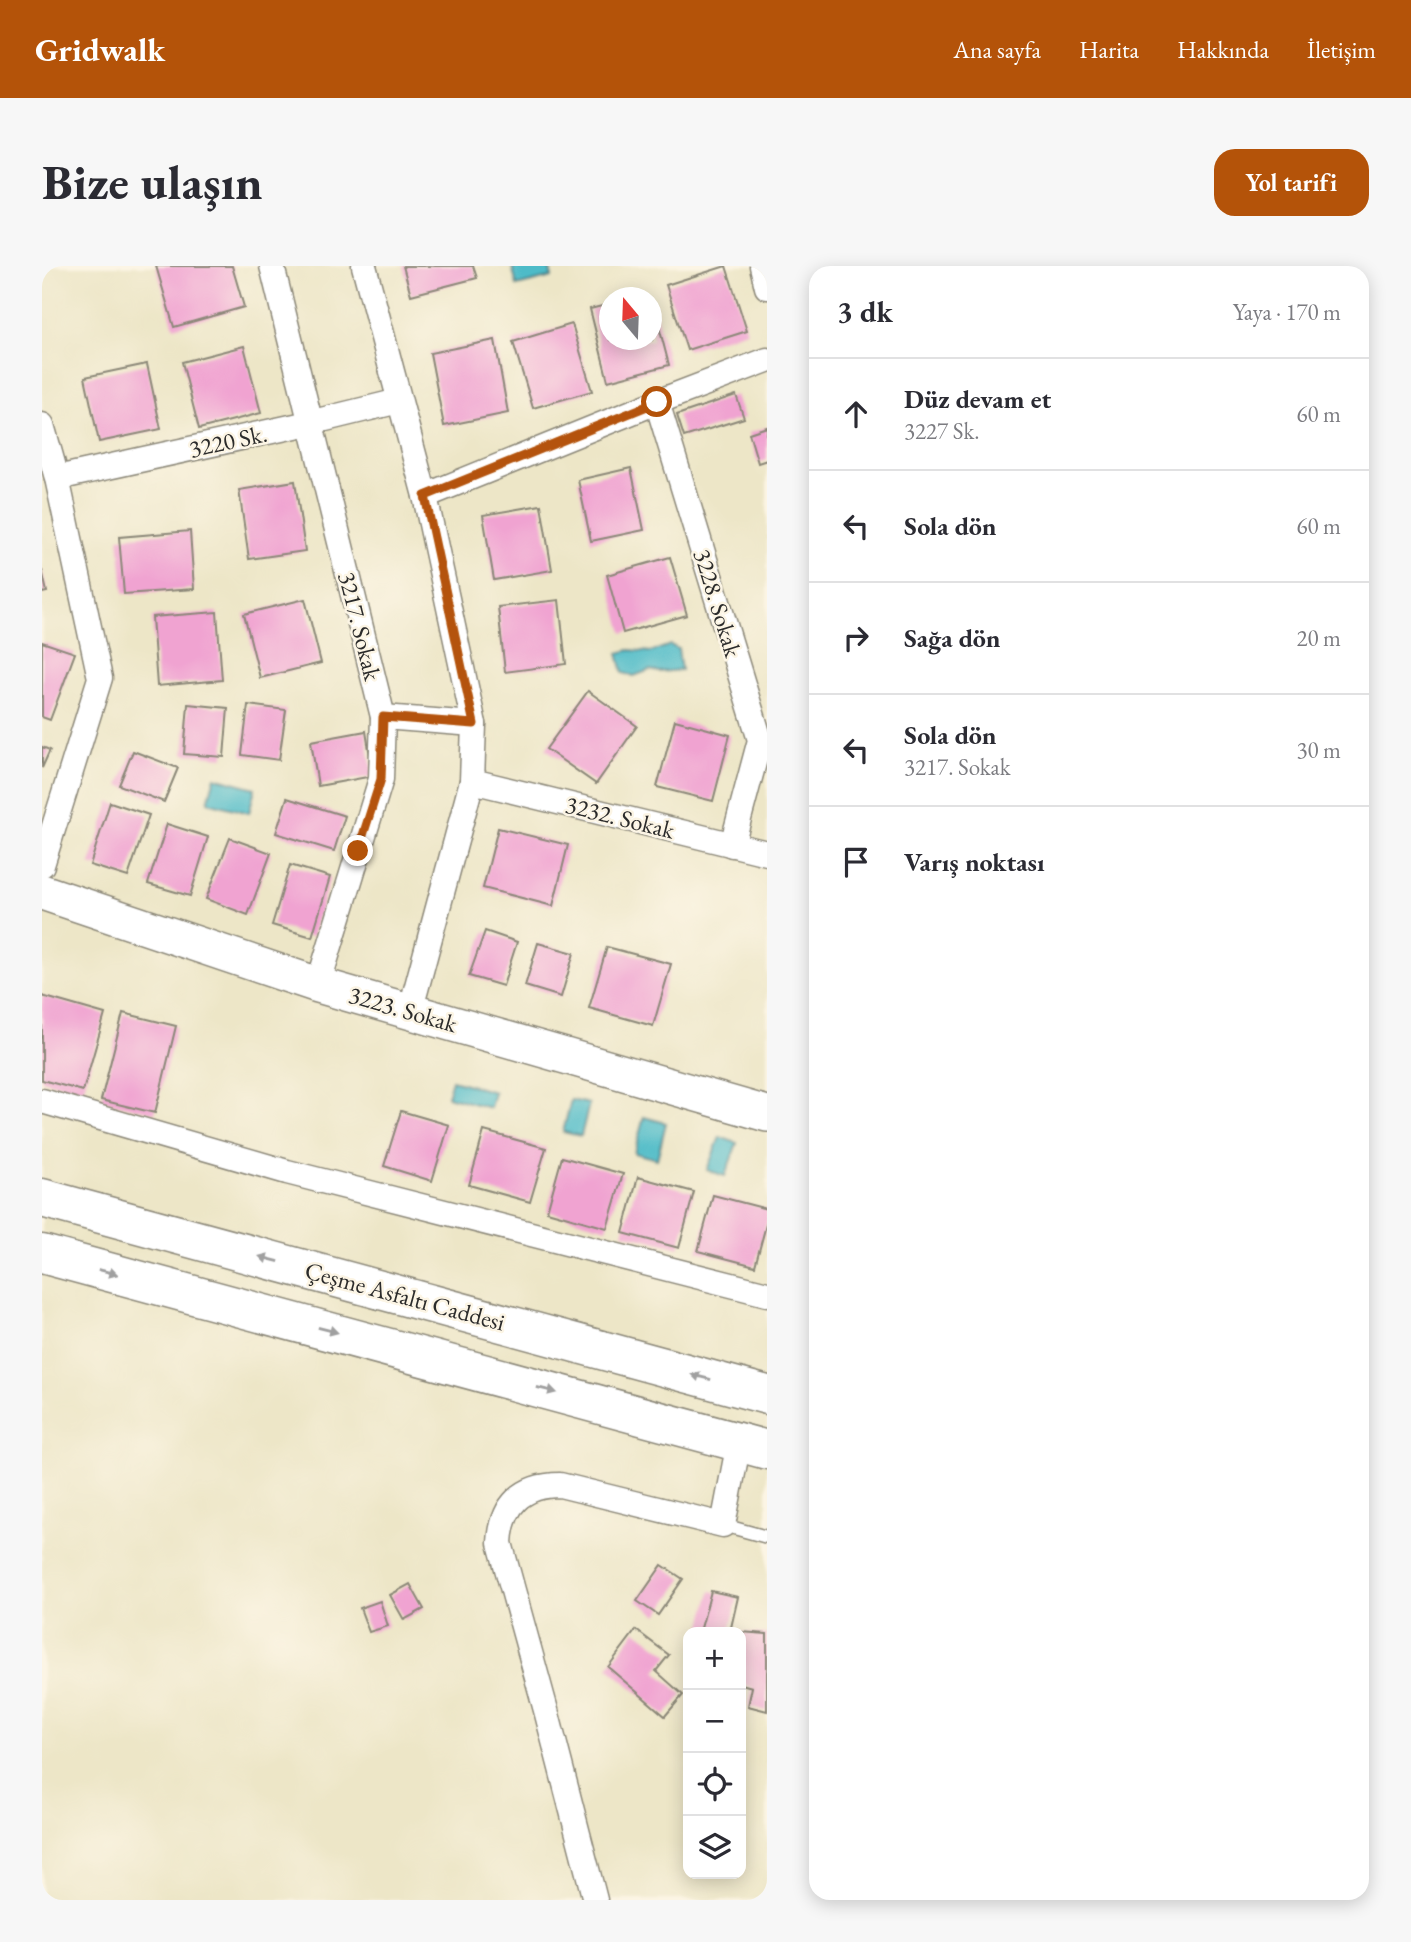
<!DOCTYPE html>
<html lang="tr">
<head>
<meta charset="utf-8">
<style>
  :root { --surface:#fff; --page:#f7f7f7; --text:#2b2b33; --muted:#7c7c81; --line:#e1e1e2; --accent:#b45309 }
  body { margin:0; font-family:"EB Garamond",serif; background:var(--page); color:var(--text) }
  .controls { position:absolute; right:21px; bottom:21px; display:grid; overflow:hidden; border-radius:14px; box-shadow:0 4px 18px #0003 }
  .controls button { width:63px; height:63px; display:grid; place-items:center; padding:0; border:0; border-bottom:2px solid var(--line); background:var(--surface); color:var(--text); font:35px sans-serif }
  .compass { position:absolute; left:557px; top:21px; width:63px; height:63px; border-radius:50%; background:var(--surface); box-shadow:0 4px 18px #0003; rotate:341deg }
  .stop { position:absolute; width:21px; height:21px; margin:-16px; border:5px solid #b45309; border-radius:50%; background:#fff }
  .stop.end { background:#b45309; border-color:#fff; box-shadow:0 2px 7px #0008 }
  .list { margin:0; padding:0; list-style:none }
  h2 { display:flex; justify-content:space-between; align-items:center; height:91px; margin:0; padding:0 28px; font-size:30px }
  h2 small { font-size:23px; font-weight:400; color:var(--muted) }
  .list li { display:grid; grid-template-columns:46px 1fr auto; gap:21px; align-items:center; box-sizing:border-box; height:112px; padding:0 28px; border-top:2px solid var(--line) }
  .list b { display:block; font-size:26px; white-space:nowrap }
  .list p { margin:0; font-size:23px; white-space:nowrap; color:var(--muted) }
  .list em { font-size:23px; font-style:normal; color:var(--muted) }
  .icon { flex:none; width:38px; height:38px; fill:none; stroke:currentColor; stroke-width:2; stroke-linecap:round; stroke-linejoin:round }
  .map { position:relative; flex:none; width:725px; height:1634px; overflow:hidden; border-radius:21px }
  header { display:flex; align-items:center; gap:42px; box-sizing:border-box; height:98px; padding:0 35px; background:var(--accent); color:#fff }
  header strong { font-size:33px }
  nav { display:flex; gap:38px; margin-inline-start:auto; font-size:24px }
  .intro { display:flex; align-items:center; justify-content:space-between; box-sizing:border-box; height:168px; padding:0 42px }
  h1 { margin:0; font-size:49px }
  .button { padding:18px 32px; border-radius:21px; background:var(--accent); color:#fff; font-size:24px; font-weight:700 }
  main { display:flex; gap:42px; padding:0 42px }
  aside { flex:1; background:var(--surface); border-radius:21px; box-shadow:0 4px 18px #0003 }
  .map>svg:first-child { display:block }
</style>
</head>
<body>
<header>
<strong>Gridwalk</strong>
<nav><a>Ana sayfa</a><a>Harita</a><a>Hakkında</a><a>İletişim</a></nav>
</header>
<div class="intro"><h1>Bize ulaşın</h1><a class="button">Yol tarifi</a></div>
<main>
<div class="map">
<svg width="725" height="1634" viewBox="0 0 725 1634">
  <rect width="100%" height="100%" fill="#fcf5e5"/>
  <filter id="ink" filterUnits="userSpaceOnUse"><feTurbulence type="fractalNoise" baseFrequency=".0143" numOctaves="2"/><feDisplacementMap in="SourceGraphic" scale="14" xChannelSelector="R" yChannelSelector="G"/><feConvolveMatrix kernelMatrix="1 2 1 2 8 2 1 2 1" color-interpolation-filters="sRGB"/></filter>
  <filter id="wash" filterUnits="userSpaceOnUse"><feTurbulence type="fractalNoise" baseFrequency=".00686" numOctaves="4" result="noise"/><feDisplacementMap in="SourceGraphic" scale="28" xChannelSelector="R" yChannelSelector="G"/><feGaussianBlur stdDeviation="1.57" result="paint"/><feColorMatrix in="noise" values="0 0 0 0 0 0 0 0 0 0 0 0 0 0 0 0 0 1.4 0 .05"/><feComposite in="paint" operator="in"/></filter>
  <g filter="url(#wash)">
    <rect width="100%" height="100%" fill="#ede6c7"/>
    <g fill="#4ebbc8" stroke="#3c737a" stroke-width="2">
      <polygon points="470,0 507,0 510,11 475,20"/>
      <polygon points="628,379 636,383 639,404 617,406 608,404 592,410 581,407 576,387 588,384 609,386"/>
      <polygon points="173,511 213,522 207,547 166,536"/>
      <polygon points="410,814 452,826 448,842 405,830"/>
      <polygon points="529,834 547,838 539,870 521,866"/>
      <polygon points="602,851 624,857 615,893 592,887"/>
      <polygon points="678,871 695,877 683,910 665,904"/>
    </g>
    <g id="blocks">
      <g fill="#f0a3d1">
        <polygon points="114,0 190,0 202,41 132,61"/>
        <polygon points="361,0 431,0 435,12 369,29"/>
        <polygon points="684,0 705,65 645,84 624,19"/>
        <polygon points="610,34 627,99 566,115 548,43 568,38 568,74 610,74"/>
        <polygon points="530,58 550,125 491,142 471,76"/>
        <polygon points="453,74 466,147 402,160 388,87"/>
        <polygon points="202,80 219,147 157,163 140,96"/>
        <polygon points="105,98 119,163 57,176 43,111"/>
        <polygon points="694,129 702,152 642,171 635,149"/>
        <polygon points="725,161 725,194 716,197 707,167"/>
        <polygon points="589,202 602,264 549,275 536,214"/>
        <polygon points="253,215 263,285 207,293 197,224"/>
        <polygon points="499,239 510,304 452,314 441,249"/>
        <polygon points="148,265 152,323 82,328 77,271"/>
        <polygon points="628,291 645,349 581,367 565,309"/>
        <polygon points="0,304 5,326 0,327"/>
        <polygon points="263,333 279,397 218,412 202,348"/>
        <polygon points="517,334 524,398 463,406 456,341"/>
        <polygon points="175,346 180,414 115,420 110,351"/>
        <polygon points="0,376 33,387 8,454 0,451"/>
        <polygon points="546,425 595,460 554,518 504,483"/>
        <polygon points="146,438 186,442 182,491 142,488"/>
        <polygon points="206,439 244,444 237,494 200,489"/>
        <polygon points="633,454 688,469 671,535 615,521"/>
        <polygon points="324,465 331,510 276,520 269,475"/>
        <polygon points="0,481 8,484 0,502"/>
        <polygon points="91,485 136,502 122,536 77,519"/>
        <polygon points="245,532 303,550 292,585 234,567"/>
        <polygon points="68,536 107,549 86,611 48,599"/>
        <polygon points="125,558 166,571 148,630 106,618"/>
        <polygon points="456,562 526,579 511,640 441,622"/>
        <polygon points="188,572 229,587 206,649 164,633"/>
        <polygon points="248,599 288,611 270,671 230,659"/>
        <polygon points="443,665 475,676 461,720 427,710"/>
        <polygon points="496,677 532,687 519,731 483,720"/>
        <polygon points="565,681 629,698 611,760 547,742"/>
        <polygon points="0,730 63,748 41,825 0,814"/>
        <polygon points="81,747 134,760 113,847 59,834"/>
        <polygon points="359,845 407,859 390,915 342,900"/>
        <polygon points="442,865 504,882 488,936 427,919"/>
        <polygon points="520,891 581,908 565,962 505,945"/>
        <polygon points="596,911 652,926 637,982 581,967"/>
        <polygon points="671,929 725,943 725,955 713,1000 656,985"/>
        <polygon points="620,1299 641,1313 616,1349 595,1335"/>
        <polygon points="368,1318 382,1343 362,1354 348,1329"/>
        <polygon points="669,1325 696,1331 688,1366 658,1366"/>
        <polygon points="338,1335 346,1360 327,1366 318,1342"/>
        <polygon points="594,1364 627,1389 614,1405 641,1429 623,1450 566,1401"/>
        <polygon points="699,1366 725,1368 725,1445 706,1440 710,1421 699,1418"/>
      </g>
    </g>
  </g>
  <g filter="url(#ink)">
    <use href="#blocks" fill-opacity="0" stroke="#8c8879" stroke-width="2"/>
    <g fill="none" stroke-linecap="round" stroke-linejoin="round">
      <defs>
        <polyline id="lane" points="681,1259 725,1271"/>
        <g id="street">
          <polyline points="230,0 341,451 339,513 276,719"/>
          <polyline points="322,0 383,230 432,458 430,515 368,746"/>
          <polyline points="720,0 725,21"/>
          <polyline points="615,136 718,474 690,579"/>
          <polyline points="0,159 15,212 58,412 0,599"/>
          <polyline points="15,212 267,157 357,135"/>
          <polyline points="383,230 615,136 725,94"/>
          <polyline points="341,451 432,458"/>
          <polyline points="430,515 725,587"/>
          <polyline points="0,835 245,906 725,1028"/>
          <path d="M553,1634l-48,-186 -47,-171c2,-38 22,-58 60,-58l163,40 16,-83"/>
        </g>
        <polyline id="secondary" points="0,626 276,719 725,848"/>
        <g id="highway">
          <polyline points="0,932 725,1129"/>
          <polyline points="0,988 725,1184"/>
        </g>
      </defs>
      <use href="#lane" stroke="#8c8879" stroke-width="15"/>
      <use href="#street" stroke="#8c8879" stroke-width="27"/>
      <use href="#secondary" stroke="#8c8879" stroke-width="38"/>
      <use href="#highway" stroke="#8c8879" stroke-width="41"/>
      <use href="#lane" stroke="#fff" stroke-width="12"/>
      <use href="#street" stroke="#fff" stroke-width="24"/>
      <use href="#secondary" stroke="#fff" stroke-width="35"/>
      <use href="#highway" stroke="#fff" stroke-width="38"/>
    </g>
    <defs><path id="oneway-solid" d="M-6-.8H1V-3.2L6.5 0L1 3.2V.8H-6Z" transform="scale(1.75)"/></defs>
    <g fill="#a0a0a0">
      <use href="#oneway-solid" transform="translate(227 993) rotate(-165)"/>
      <use href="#oneway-solid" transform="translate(66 1006) rotate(15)"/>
      <use href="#oneway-solid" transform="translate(286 1064) rotate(15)"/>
      <use href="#oneway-solid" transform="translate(659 1111) rotate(-165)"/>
      <use href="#oneway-solid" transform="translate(505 1124) rotate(15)"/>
    </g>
  </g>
  <g fill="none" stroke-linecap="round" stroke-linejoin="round" filter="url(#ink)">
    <polyline stroke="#b45309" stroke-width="9" points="316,585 339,513 341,451 432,458 383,230 615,136"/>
  </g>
  <g text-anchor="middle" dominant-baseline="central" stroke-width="5" stroke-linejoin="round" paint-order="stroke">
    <g font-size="24" fill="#2b2b2b" stroke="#fcf5e5">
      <text transform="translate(186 175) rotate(-12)">3220 Sk.</text>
      <text transform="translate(676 337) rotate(73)">3228. Sokak</text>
      <text transform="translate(318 360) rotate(76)">3217. Sokak</text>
      <text transform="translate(578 551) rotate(14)">3232. Sokak</text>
      <text transform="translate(361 743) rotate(16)">3223. Sokak</text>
      <text transform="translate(363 1030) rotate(15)">Çeşme Asfaltı Caddesi</text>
    </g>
  </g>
</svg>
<div class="controls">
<button>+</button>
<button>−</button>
<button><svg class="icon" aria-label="locate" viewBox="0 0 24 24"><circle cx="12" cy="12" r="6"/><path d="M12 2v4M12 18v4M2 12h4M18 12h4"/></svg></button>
<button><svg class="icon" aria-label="layers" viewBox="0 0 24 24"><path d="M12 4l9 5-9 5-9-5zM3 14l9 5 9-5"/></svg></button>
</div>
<svg class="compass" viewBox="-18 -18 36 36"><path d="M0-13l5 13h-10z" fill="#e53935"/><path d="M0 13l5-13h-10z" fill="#7c7c81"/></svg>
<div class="stop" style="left:615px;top:136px"></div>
<div class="stop end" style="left:316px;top:585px"></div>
</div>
<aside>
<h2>3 dk<small>Yaya · 170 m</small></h2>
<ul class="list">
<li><svg class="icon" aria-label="ahead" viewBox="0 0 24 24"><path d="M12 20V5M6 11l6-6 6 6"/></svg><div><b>Düz devam et</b><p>3227 Sk.</p></div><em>60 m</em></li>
<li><svg class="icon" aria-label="left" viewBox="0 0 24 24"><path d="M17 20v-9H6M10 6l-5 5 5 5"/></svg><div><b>Sola dön</b></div><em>60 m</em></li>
<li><svg class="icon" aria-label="right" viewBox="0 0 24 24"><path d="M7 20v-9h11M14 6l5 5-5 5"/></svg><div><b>Sağa dön</b></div><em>20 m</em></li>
<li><svg class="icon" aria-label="left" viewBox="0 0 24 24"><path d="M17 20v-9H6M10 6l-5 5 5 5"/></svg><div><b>Sola dön</b><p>3217. Sokak</p></div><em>30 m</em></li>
<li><svg class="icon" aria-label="arrive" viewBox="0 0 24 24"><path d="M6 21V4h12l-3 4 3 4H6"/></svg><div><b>Varış noktası</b></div></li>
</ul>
</aside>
</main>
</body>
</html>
